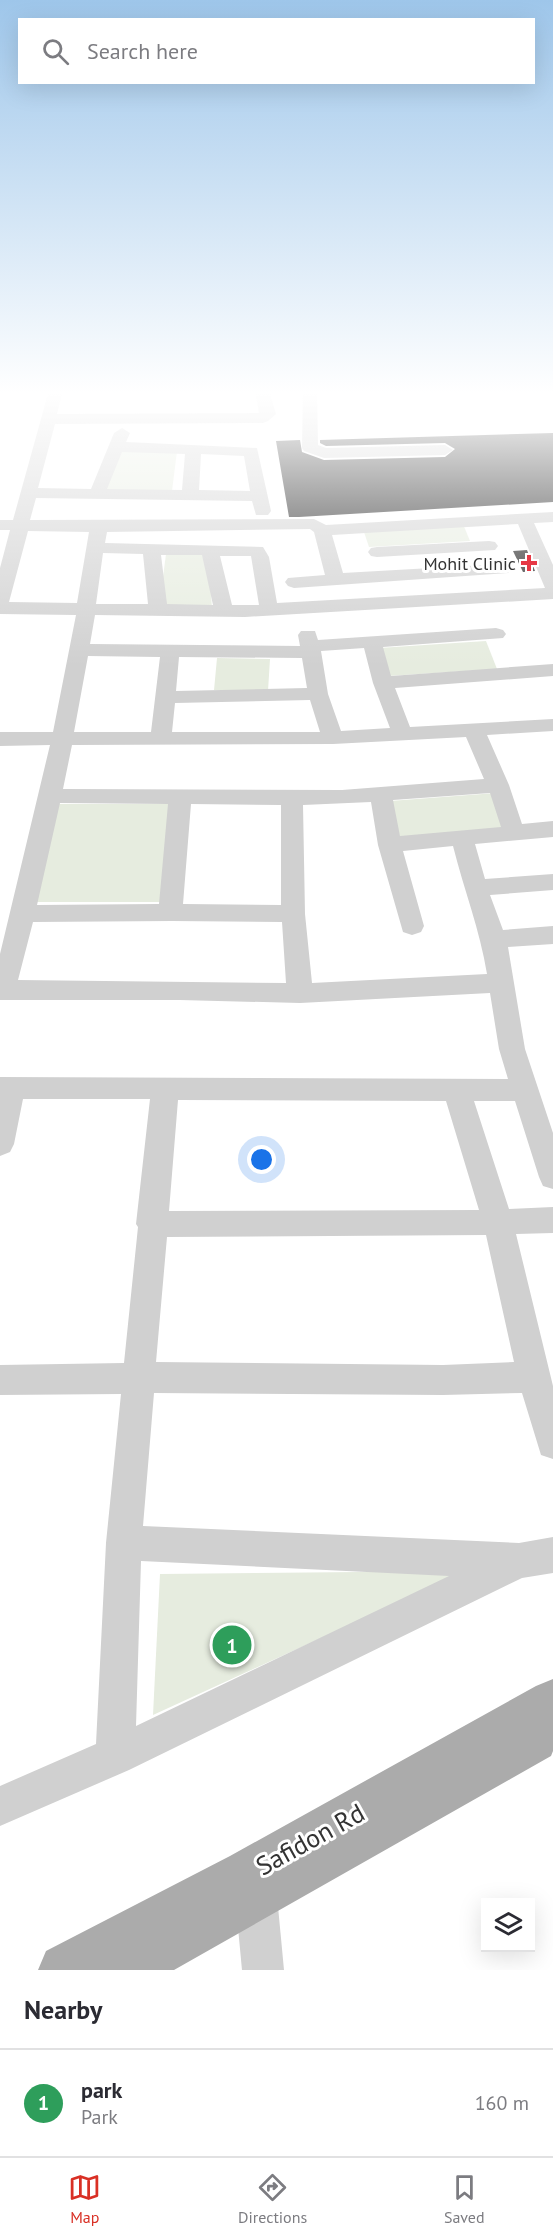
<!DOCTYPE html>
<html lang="en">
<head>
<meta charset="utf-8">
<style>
  :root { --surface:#fff; --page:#f7f7f7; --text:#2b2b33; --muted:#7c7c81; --line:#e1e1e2; --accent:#d93025 }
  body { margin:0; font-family:"PT Sans",sans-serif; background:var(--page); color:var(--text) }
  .controls { position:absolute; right:18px; bottom:18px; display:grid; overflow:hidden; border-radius:0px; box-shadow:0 6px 24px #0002 }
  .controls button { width:54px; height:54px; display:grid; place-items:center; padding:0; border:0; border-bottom:2px solid var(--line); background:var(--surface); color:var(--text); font:30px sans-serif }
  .you { position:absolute; left:262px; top:1160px; width:21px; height:21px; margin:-15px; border:4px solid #fff; border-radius:50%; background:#1a73e8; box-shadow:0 0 0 9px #1a73e833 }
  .badge { display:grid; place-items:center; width:39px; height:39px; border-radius:50%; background:var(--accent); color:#fff; font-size:20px; font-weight:700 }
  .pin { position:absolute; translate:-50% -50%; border:3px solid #fff; box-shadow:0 2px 6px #0006 }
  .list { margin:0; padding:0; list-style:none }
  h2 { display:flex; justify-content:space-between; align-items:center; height:78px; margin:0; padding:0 24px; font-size:26px }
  h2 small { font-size:20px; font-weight:400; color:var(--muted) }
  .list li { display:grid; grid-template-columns:39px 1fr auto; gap:18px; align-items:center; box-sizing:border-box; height:108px; padding:0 24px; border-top:2px solid var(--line) }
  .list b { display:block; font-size:22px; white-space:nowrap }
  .list p { margin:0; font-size:20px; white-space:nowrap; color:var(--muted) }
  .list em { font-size:20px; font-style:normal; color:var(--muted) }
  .icon { flex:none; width:33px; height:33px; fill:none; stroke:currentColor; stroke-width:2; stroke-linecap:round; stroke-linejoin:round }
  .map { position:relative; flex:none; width:553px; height:1970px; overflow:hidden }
  .search { position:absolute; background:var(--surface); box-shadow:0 6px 24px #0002; left:18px; right:18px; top:18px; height:66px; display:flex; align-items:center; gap:15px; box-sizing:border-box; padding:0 21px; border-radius:0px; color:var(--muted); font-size:22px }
  .sheet { height:186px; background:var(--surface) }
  nav { display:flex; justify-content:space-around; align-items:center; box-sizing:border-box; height:84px; border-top:2px solid var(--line); background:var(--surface); font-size:16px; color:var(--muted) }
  nav a { display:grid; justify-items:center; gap:3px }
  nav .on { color:var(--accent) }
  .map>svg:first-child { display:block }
</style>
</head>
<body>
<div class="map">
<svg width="553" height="1970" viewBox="0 0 553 1970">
  <rect width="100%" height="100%" fill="#fff"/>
  <g fill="#e6ecdf">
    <polygon points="114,451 177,451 172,491 106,491"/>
    <polygon points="463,524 470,541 369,547 363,529"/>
    <polygon points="166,554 208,554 212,608 159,608"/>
    <polygon points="486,641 497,669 388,676 379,648"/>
    <polygon points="217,658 270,659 268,691 214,690"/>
    <polygon points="496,793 509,828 400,837 390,801"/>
    <polygon points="42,804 172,804 164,902 23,902"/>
    <polygon points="467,1571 153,1715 160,1574"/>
  </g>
  <g fill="#1a1a1a">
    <polygon points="553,433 553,502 299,517 289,517 276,441 300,440 302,452 324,460 445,457 455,449 445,443 326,446 320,443 320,440"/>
    <polygon points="527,550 535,571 523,572 513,551"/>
  </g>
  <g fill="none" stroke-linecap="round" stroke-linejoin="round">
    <g fill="#d0d0d0" fill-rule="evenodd">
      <path d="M49,390h14l-6,24 202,-1 -4,-23h14l7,24 -8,7 -5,2 -208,1 -17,64 53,1 23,-56 8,-5 8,5 -4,9 131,6 14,63 -3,4h-12l-4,-14 -216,-3 -6,22 284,-1 12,6 227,-13v10l-19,1 19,42v34l-308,18 -150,-2 -5,29 210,2 -2,-11 3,-4h14l3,9 178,-12 7,2 3,4 -3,4 -120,9 8,29 162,-12v12l-158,12 15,39 143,-8v12l-66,4 22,50 13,39 31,-3v16l-78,7 10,35 68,-5v16l-63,5 13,35 50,-4v18l-45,3 17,102 28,84v56l-10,-3 -4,-9 -24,-76h-41l35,108 44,-2v26l-37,1 37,152v73l-12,-4 -19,-62 -79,2 -289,-2 -11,133 376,17 34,-6v36l-31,5 -393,192 -129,56v-40l96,-42 10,-201 15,-149 -121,1v-30l124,-2 14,-136 -2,-3 14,-125h-127l-9,45 -4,8 -10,4v-79l508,2 -9,-30 -9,-56 -190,10 -120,-3h-180v-46l50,-209 -50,1v-14h53l23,-117 -76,-1v-46l10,-38h-10v-10h13zM122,452l63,2 -3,36 -75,-1zM201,454l43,2 6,35 -51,-1zM518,524l27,64 -268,15 -8,-46 -6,-10 -158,-4 2,-11 203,-3 4,3 11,43 -37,3 -3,4 3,4 6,2 214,-15 3,-4 -3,-4 -6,-1 -159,9 -11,-38zM28,531l61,1 -12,71 -68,-1zM103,553l40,1 5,50h-52zM161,555h41l11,50 -46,-1zM220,556h31l8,49h-27zM364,648l9,35 17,45 -49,3 -13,-37 -7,-43zM88,656l72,1 -9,75h-77zM179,657l123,1 5,30 -131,3zM310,700l10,32h-148l3,-29zM466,737l18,42 -142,11 -279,-1 9,-44 261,-1zM490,793l11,34 -101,9 -7,-36zM371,802l7,43 25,87 9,3 9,-3 3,-6 -21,-75 50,-5c11,44 27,84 34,128l-175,9 -7,-69 -2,-109zM60,803l108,1 -9,100 -122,1zM191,804l90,1v100l-98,-1zM172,921l110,1 4,61 -268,-3 15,-58zM178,1100l268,1 33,109 -310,1zM486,1235l28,127 -71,3 -287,-3 11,-125zM141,1561l308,15 -313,150z"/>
      <polygon points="303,390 317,390 318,445 326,448 445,445 453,450 445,455 324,458 304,451 302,448"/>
      <polygon points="489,541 495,542 498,546 495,550 377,557 371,556 368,552 371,548 377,547"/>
      <polygon points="256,1875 271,1881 277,1896 284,1970 242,1970 235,1896 241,1881"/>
    </g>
    <polygon fill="#ababab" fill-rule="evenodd" points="553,1679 553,1751 551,1756 174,1970 38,1970 46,1951 230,1856 536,1686"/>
  </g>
  <linearGradient id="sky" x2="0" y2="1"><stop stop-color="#9ec6ea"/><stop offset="0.59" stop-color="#fff"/><stop offset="1" stop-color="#fff" stop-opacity="0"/></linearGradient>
  <rect width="553" height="666" fill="url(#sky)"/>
  <path fill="#e63946" stroke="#fff" stroke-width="2" d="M526 554h6v6h6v6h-6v6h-6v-6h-6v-6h6z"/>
  <g text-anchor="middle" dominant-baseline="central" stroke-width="6" stroke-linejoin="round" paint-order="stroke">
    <g font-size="18" fill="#333" stroke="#fff" text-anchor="end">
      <text x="516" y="563">Mohit Clinic</text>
    </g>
    <g font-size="26" fill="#333" stroke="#fff">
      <text transform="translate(310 1839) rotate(-29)">Safidon Rd</text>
    </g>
  </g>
</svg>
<div class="controls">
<button><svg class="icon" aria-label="layers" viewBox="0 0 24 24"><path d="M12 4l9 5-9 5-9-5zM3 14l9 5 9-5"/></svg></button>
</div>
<div class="you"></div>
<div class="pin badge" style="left:232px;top:1645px;background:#2e9e5b">1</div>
<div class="search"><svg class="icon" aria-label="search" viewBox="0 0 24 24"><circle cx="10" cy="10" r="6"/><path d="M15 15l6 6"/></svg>Search here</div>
</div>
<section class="sheet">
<h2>Nearby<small></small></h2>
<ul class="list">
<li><span class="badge" style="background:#2e9e5b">1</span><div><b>park</b><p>Park</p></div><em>160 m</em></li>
</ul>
</section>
<nav>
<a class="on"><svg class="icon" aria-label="map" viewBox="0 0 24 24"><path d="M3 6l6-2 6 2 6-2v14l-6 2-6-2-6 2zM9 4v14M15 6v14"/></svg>Map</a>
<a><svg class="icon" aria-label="directions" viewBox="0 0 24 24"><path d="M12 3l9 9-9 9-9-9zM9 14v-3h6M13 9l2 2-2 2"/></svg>Directions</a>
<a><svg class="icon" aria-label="saved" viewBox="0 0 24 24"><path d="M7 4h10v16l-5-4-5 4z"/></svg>Saved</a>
</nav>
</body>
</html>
